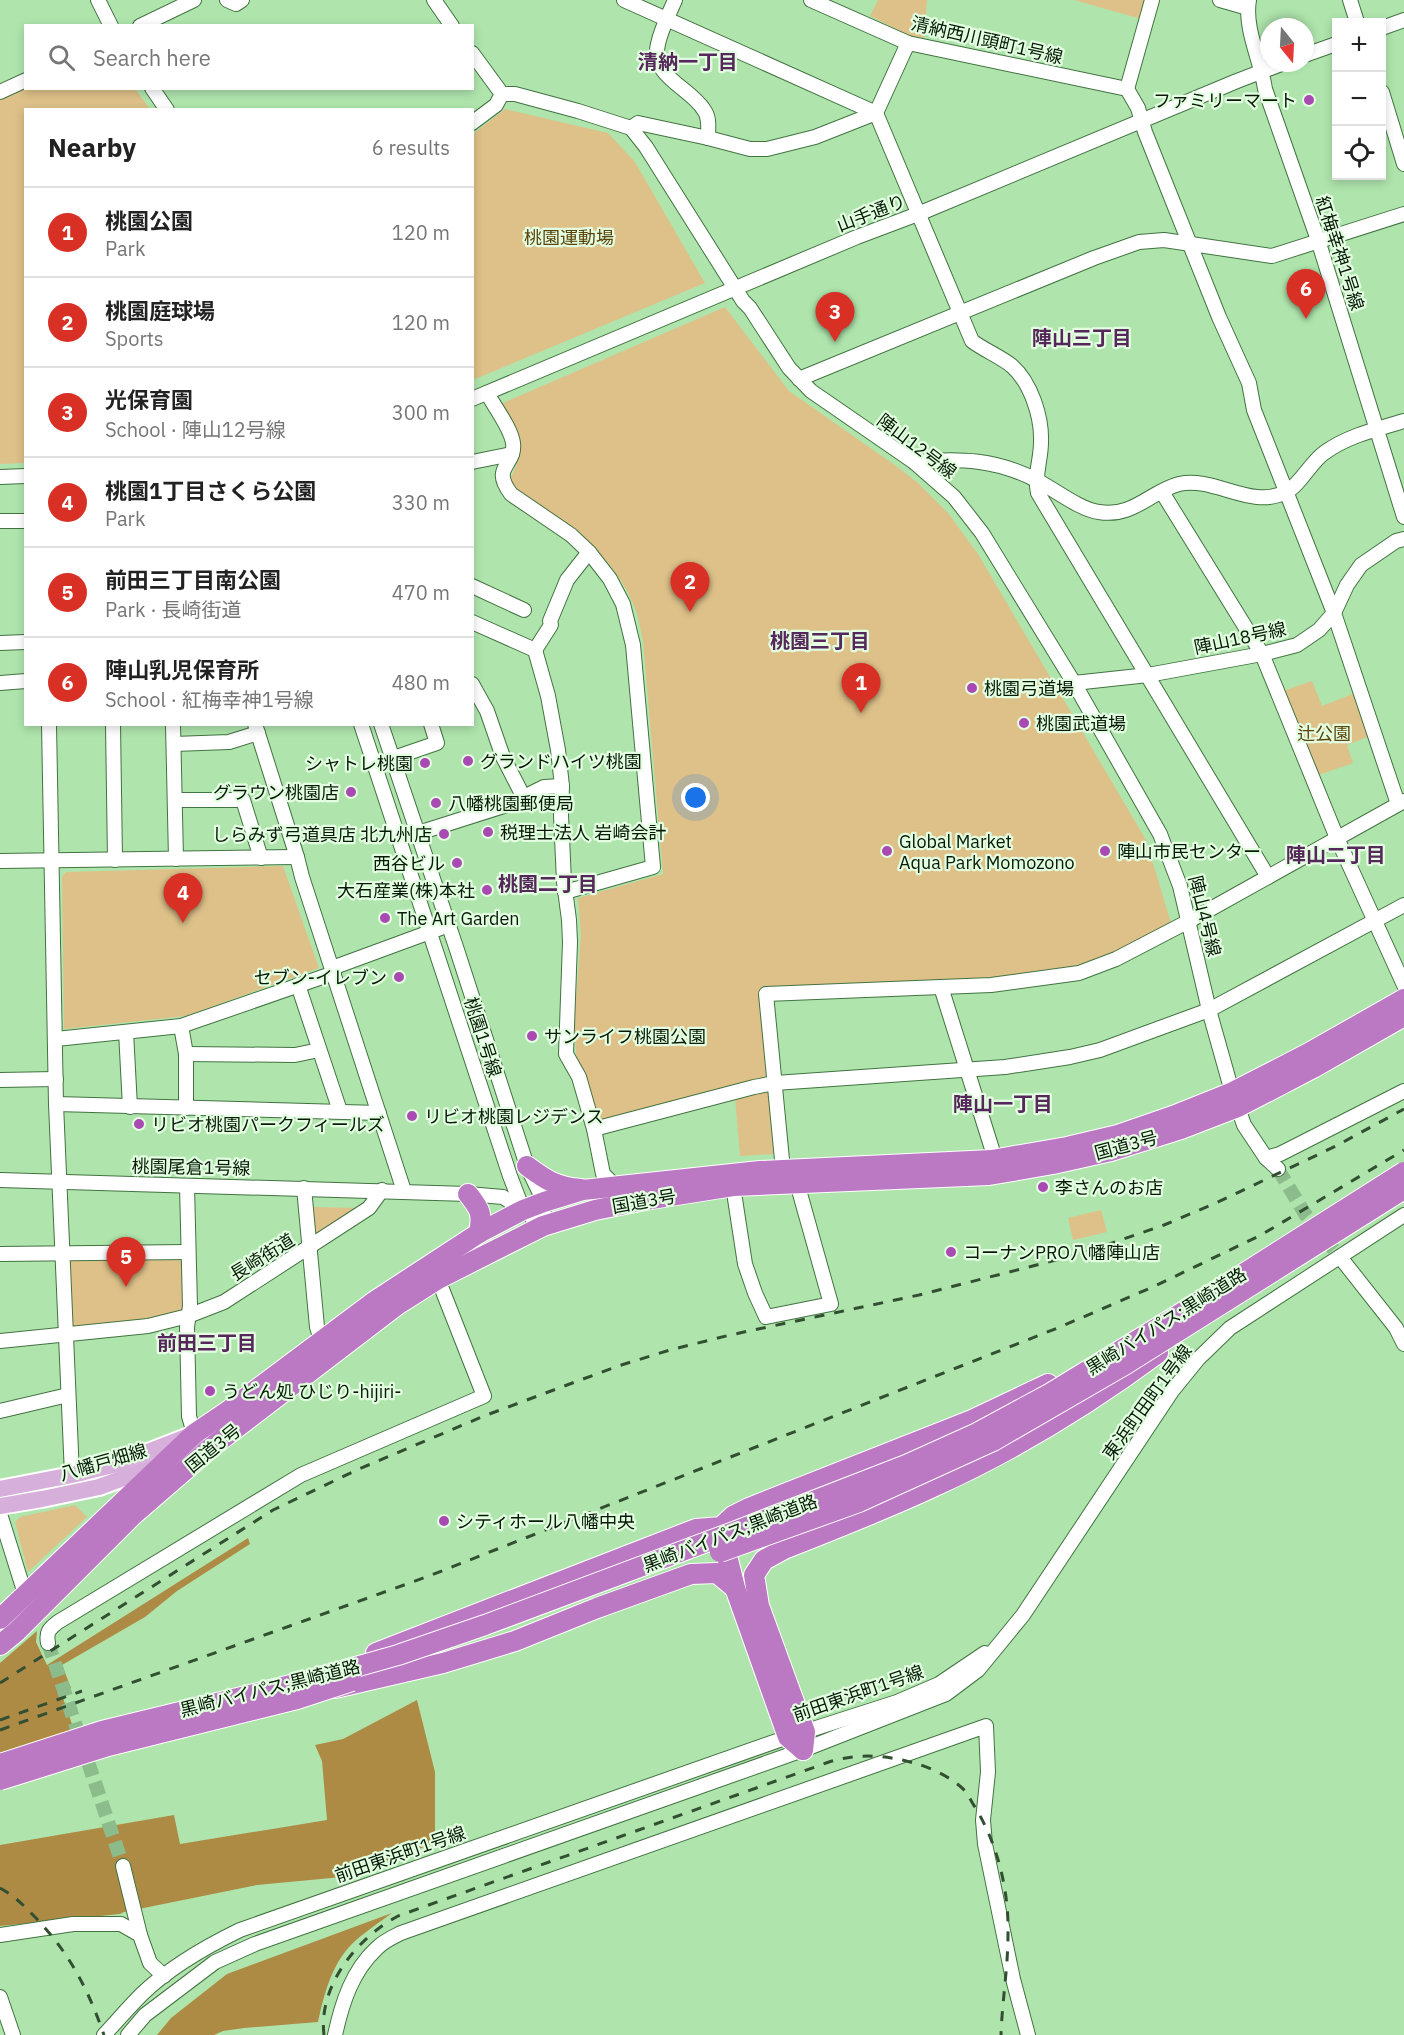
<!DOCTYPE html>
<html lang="en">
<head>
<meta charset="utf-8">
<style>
  :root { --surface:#fff; --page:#f2f2f2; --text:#222; --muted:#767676; --line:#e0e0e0; --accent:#d93025 }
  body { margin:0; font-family:"IBM Plex Sans","Noto Sans JP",sans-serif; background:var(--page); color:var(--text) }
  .controls { position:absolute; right:18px; top:18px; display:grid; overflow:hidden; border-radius:0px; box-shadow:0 3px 9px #0003 }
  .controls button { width:54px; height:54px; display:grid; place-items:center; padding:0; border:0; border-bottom:2px solid var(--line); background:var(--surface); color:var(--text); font:30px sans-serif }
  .compass { position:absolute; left:1260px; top:18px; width:54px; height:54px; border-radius:50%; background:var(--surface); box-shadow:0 3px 9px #0003; rotate:162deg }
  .you { position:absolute; left:696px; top:798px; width:21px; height:21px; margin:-15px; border:4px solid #fff; border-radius:50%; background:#1a73e8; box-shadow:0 0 0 9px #1a73e833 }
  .badge { display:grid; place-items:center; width:39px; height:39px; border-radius:50%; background:var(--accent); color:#fff; font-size:20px; font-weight:700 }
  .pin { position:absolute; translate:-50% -50px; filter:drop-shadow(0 2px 3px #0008) }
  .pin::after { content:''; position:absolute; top:32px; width:21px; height:18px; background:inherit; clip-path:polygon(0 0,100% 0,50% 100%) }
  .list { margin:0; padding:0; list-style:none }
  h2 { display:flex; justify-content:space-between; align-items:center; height:78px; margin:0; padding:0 24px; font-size:26px }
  h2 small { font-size:20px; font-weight:400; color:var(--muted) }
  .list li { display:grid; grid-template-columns:39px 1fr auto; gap:18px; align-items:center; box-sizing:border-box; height:90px; padding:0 24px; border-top:2px solid var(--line) }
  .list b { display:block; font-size:22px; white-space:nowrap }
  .list p { margin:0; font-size:20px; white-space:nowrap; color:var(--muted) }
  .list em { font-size:20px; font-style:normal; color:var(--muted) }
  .icon { flex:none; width:33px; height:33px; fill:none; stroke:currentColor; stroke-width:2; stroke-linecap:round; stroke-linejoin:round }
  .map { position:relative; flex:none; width:1404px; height:2035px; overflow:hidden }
  .search { position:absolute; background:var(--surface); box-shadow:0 3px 9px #0003; left:24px; top:24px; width:450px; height:66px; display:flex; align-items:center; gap:15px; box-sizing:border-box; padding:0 21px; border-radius:0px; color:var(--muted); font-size:22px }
  .panel { position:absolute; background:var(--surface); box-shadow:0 3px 9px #0003; left:24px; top:108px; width:450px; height:618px; border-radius:0px }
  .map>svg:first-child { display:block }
</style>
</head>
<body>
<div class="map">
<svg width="1404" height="2035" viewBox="0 0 1404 2035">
  <rect width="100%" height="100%" fill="#afe5ad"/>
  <g fill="#dec189">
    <polygon points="878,0 927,0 924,38 910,36 870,16"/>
    <polygon points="1074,0 1147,0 1141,19"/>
    <polygon points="25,86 26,88 135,89 150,109 26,110 25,463 0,464 0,98"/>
    <polygon points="505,109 608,133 635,162 705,283 473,380 473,134"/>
    <path d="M725,307l64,84 110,77 20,16 29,29 30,41 168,286 25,83 -60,30 -31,12 -44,12 -274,12 12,165 -34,2 -6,-70 -130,36 -9,-5 -18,-53 -3,-38 7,-92 -3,-36 85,-24 -20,-233c-3,-11 -4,-24 -9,-35 -23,-57 -72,-84 -119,-118l-5,-8 6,-14 4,-21 -17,-42z"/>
    <polygon points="1312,681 1322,706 1355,693 1370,736 1347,745 1353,763 1313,777 1280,692"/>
    <polygon points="283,866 319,968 186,1016 64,1029 62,877 66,872"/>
    <polygon points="312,1207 361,1208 318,1237 312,1234"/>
    <polygon points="1101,1210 1107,1232 1073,1240 1068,1218"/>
    <polygon points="179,1254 185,1260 185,1311 149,1321 74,1328 69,1326 67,1263 72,1258"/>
    <polygon points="75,1505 87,1517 28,1572 15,1522 20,1517"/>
  </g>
  <g fill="#ad8b45">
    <polygon points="248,1538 250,1544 177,1591 145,1617 62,1665 71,1688 61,1692 74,1730 0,1755 0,1663 37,1631 36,1642 47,1665"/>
    <polygon points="417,1700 435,1772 435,1843 342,1877 257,1885 124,1912 120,1914 0,1926 0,1845 174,1815 180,1844 327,1820 322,1761 315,1745 343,1739"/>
    <path d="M392,1913c-13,10 -29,20 -41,32 -20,21 -27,50 -33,77l-74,6 -21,3 -9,4h-57l14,-17 56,-44z"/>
  </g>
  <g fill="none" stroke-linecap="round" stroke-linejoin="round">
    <g stroke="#8dbc8c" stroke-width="14" stroke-dasharray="14 7" stroke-linecap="butt">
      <polyline points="1278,1169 1305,1214 1340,1257"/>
      <polyline points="48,1643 123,1866"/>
    </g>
    <defs>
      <g id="minor">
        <polyline points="98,0 111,26"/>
        <polyline points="227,0 236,4 242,0"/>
        <polyline points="434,0 452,26"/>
        <path d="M624,0l252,113 96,228c12,9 29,16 40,25 19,17 30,51 29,76 0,19 -7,32 -3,51l230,384"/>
        <path d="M675,0c-6,14 -14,29 -17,44 -8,33 32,43 46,66 6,8 4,18 4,28"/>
        <polyline points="811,0 908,43 1127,89 1138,108 1145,132 1219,317 1249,383 1254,410 1334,613 1398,804"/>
        <polyline points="1220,0 1248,8"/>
        <path d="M1249,0c-5,29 12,60 16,89l53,151 86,277"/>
        <polyline points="1350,0 1357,22"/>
        <polyline points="140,26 194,0"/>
        <polyline points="1382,28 1404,20"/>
        <polyline points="472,53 502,94"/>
        <polyline points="1305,55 1336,44"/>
        <polyline points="152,88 167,110"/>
        <polyline points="1127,89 1152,0"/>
        <polyline points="0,92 26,80"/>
        <polyline points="1382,92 1404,164"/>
        <polyline points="472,123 496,105 502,94 515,94 578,111 631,128 646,147 743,301 750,308 789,368 811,391 914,462 954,497 982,533 1074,683 1160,834 1180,886 1209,1010 1229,1081 1244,1125 1266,1158 1278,1169"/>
        <polyline points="631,128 638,123 708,138 750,149 767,149 815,137 876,113 908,43"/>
        <polyline points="799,379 1094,258 1139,242 1164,240 1272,256 1404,214"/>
        <path d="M487,393c7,13 24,35 26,50 3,23 -23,23 -2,51l60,41 18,17 21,27 13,25 10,41 20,222 -88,25"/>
        <polyline points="472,399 857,237 918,214 1237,81 1284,63"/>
        <polyline points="472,462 512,454"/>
        <path d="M914,462c46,-4 83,-3 124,19 17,9 43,29 61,31 34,6 52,-21 80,-28 36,-8 72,26 107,8 14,-7 25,-30 38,-39 23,-17 53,-24 80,-32"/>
        <polyline points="0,477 26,476"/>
        <polyline points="1162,492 1262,654 1337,838 1404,985"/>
        <polyline points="0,521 26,521"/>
        <polyline points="472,586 524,610"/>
        <polyline points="472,622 535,650 548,696 558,750 562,786 561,815 564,882 569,920 570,942 566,1054 579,1077 594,1129 603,1174 616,1187"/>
        <polyline points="0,643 26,642"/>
        <polyline points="535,650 551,625 550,621 567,580 589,552"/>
        <polyline points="0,683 26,681"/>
        <polyline points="1074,683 1148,675 1262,654 1297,645 1319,630 1334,613 1347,585 1361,565 1396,541 1404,539"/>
        <polyline points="472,684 487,711 503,757 523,796"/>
        <polyline points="49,724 56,1104 72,1475"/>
        <polyline points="113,724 115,860"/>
        <polyline points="173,724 176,859"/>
        <polyline points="255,724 297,857 302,877 404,1191"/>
        <polyline points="361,724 510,1176 523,1210 543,1226"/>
        <polyline points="381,724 457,950 527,1166 544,1202 543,1226"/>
        <polyline points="174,744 229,742 258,733"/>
        <polyline points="373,765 437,743 431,724"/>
        <polyline points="176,800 243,800 261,858"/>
        <polyline points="409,836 510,804 544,787 562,786"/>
        <polyline points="0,861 297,857"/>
        <polyline points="332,968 449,925"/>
        <polyline points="298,985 340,1111"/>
        <polyline points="941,987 992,1149 992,1160"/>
        <polyline points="181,1026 186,1054 186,1108"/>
        <polyline points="126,1032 130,1107"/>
        <polyline points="56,1039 181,1026 334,973"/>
        <polyline points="186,1054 295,1055 319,1050"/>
        <polyline points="0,1080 56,1079"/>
        <polyline points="56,1104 379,1113"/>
        <polyline points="594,1129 754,1087 775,1083 1005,1067 1070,1057 1100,1050 1209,1010 1404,905"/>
        <polyline points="1266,1158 1280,1154 1404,1091"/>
        <polyline points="783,1170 766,994 991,985 1079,973 1116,959 1189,921 1404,801"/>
        <polyline points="0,1180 468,1194 503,1197 523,1210"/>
        <polyline points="187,1186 190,1306 187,1327 189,1416 194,1434"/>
        <polyline points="733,1186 745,1264 755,1293 766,1317 831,1304 797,1183"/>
        <polyline points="304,1188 317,1327 321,1340"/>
        <polyline points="0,1254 188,1252"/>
        <polyline points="1340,1257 1396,1328 1404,1344"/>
        <polyline points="0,1341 148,1326 188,1316 224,1302 369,1208 382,1190"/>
        <polyline points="0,1411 68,1395"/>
        <polyline points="0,1514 25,1594"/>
        <path d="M48,1643c-2,-11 1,-14 10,-21l243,-147 183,-79 -46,-117"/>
        <polyline points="123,1866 140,1935"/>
        <polyline points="0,1935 73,1924 121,1924 140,1935 150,1963 164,1976"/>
        <polyline points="0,1997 13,2035"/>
        <path d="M104,2035c13,-14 25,-28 38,-41 28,-27 63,-47 98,-64l548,-193 109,-35 42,-18 46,-31"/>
        <polyline points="128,2035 145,2015 215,1962 255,1944 803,1750 946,1694 978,1670 1023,1615 1172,1391 1198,1359 1230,1328 1404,1215"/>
        <path d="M335,2035c7,-32 17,-64 42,-87 7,-7 16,-11 24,-15l585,-207 2,46 -5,48 2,24 28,135 15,56"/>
      </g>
      <g id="major">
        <polyline points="0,1489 72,1475 117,1464 189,1436"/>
        <polyline points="0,1506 42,1499 99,1487 208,1447"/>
      </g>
      <g id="highway">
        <path d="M527,1166c19,14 29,21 54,23"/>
        <path d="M468,1194c12,15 15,20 11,39"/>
        <polyline points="722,1536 735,1588 788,1737 803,1750"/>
        <polyline points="0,1619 194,1434 228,1411 375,1301 479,1233 523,1210 544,1202 583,1190 760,1171 992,1160 1067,1147 1118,1135 1173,1116 1233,1092 1307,1054 1404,999"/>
        <polyline points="0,1645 16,1632 132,1516 214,1445 397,1305 438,1279 543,1226 595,1210 645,1200 733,1186 989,1175 1053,1164 1111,1151 1181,1129 1238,1107 1313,1068 1404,1016"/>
        <polyline points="376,1653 696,1529 721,1527 733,1516 749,1508 972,1420 1048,1384"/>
        <polyline points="335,1688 443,1663 515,1641 597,1608 691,1574 717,1573 735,1588"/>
        <path d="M803,1750l2,-18 -46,-126 -5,-31 10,-15 20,-11c51,-20 102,-40 151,-63 79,-36 153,-81 223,-133"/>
      </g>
    </defs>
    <use href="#minor" stroke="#427341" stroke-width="16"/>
    <use href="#major" stroke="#fff" stroke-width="20"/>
    <use href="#highway" stroke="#fff" stroke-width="22"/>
    <use href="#minor" stroke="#fff" stroke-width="14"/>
    <use href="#major" stroke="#d7afdb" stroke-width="16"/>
    <use href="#highway" stroke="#bc79c3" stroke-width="20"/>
    <g stroke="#324f31" stroke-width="3" stroke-dasharray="10 10" stroke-linecap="butt">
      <polyline points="0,1683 273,1510 359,1469 484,1416 618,1366 670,1350 730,1335 919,1295 1080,1254 1164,1225 1216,1203 1336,1146 1404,1109"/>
      <polyline points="0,1720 82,1691"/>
      <polyline points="0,1730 429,1576 1060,1327 1155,1286 1261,1235 1404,1150"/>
      <path d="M0,1888c15,8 24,18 36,30 34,36 52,71 68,117"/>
      <path d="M324,2035c-6,-49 33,-97 74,-119l431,-154c29,-9 56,-7 85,1 16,4 41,16 52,29 3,4 6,11 9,15 23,38 34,84 33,127 0,34 -6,68 -7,101"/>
    </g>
    <defs>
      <g id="highway-bridge">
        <polyline points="720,1552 859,1502 993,1441 1126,1364 1404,1189"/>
        <polyline points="0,1764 102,1731 299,1683 398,1655 485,1625 736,1531 906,1465 977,1433 1051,1393 1180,1314 1404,1172"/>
        <polyline points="0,1780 108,1746 297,1699 352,1681"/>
      </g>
    </defs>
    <use href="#highway-bridge" stroke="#fff" stroke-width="22" stroke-linecap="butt"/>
    <use href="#highway-bridge" stroke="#bc79c3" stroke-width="20"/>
  </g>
  <g fill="#a94ab3" stroke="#e3fee1" stroke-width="2">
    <circle cx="1309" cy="100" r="6"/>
    <circle cx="972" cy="688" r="6"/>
    <circle cx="1024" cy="723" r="6"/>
    <circle cx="468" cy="761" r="6"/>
    <circle cx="425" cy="763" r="6"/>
    <circle cx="351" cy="792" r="6"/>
    <circle cx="436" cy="803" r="6"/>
    <circle cx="488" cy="832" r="6"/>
    <circle cx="444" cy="834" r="6"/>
    <circle cx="887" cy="851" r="6"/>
    <circle cx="1105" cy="851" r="6"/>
    <circle cx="457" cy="863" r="6"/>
    <circle cx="487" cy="890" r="6"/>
    <circle cx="385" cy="918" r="6"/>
    <circle cx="399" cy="977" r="6"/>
    <circle cx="532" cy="1036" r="6"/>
    <circle cx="412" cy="1116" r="6"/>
    <circle cx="139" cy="1124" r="6"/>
    <circle cx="1043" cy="1187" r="6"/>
    <circle cx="951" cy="1252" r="6"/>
    <circle cx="210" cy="1391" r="6"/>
    <circle cx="444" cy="1521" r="6"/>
  </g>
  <g text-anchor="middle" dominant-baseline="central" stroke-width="4.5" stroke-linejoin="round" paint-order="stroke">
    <g font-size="18" fill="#061a06" stroke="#e3fee1">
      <text transform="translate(987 40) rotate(13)">清納西川頭町1号線</text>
      <text transform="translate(871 213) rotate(-21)">山手通り</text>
      <text transform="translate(1340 253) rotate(72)">紅梅幸神1号線</text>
      <text transform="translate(917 446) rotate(37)">陣山12号線</text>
      <text transform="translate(1240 638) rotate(-12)">陣山18号線</text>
      <text transform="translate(1205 916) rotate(76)">陣山4号線</text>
      <text transform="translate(483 1037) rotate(72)">桃園1号線</text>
      <text transform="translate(1126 1145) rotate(-15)">国道3号</text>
      <text transform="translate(191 1167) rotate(1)">桃園尾倉1号線</text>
      <text transform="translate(644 1201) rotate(-10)">国道3号</text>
      <text transform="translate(262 1257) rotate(-32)">長崎街道</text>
      <text transform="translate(1166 1321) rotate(-32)">黒崎バイパス;黒崎道路</text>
      <text transform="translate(1147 1402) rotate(-54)">東浜町田町1号線</text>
      <text transform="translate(213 1448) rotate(-39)">国道3号</text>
      <text transform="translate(103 1462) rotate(-16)">八幡戸畑線</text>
      <text transform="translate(730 1533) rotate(-21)">黒崎バイパス;黒崎道路</text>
      <text transform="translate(270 1688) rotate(-14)">黒崎バイパス;黒崎道路</text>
      <text transform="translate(858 1693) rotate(-19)">前田東浜町1号線</text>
      <text transform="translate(400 1854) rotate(-19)">前田東浜町1号線</text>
    </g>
    <g font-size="18" fill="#061a06" stroke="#e3fee1" text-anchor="start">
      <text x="1297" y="100" text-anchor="end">ファミリーマート</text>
      <text x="984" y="688">桃園弓道場</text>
      <text x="1036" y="723">桃園武道場</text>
      <text x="480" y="761">グランドハイツ桃園</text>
      <text x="413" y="763" text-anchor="end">シャトレ桃園</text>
      <text x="339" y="792" text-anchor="end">グラウン桃園店</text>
      <text x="448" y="803">八幡桃園郵便局</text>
      <text x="500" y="832">税理士法人 岩崎会計</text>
      <text x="432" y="834" text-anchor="end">しらみず弓道具店 北九州店</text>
      <text x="899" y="841">Global Market<tspan x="899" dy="21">Aqua Park Momozono</tspan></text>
      <text x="1117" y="851">陣山市民センター</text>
      <text x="445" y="863" text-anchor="end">西谷ビル</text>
      <text x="475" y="890" text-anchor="end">大石産業(株)本社</text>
      <text x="397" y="918">The Art Garden</text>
      <text x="387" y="977" text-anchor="end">セブン-イレブン</text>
      <text x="544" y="1036">サンライフ桃園公園</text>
      <text x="424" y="1116">リビオ桃園レジデンス</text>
      <text x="151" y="1124">リビオ桃園パークフィールズ</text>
      <text x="1055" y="1187">李さんのお店</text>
      <text x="963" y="1252">コーナンPRO八幡陣山店</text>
      <text x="222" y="1391">うどん処 ひじり-hijiri-</text>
      <text x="456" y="1521">シティホール八幡中央</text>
    </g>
    <g font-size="18" fill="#5b430a" stroke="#e3fee1">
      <text x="569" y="237">桃園運動場</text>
      <text x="1324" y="733">辻公園</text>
    </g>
    <g font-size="20" font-weight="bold" fill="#55275a" stroke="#e3fee1">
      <text x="688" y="61">清納一丁目</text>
      <text x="1082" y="337">陣山三丁目</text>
      <text x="820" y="640">桃園三丁目</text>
      <text x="1336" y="854">陣山二丁目</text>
      <text x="548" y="883">桃園二丁目</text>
      <text x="1003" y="1103">陣山一丁目</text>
      <text x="207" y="1342">前田三丁目</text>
    </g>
  </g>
</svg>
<div class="controls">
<button>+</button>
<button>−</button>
<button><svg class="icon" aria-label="locate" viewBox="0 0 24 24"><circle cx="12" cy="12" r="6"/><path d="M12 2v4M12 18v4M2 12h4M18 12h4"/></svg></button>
</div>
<svg class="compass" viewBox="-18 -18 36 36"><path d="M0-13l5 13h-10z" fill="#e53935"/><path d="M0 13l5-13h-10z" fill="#767676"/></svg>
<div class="you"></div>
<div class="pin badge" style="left:861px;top:713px">1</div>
<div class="pin badge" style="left:690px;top:612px">2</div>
<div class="pin badge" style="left:835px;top:342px">3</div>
<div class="pin badge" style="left:183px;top:923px">4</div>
<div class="pin badge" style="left:126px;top:1287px">5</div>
<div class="pin badge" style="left:1306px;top:319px">6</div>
<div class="search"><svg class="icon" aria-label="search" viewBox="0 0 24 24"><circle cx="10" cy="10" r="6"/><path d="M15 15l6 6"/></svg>Search here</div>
<section class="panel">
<h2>Nearby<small>6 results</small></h2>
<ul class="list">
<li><span class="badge">1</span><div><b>桃園公園</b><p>Park</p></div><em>120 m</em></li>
<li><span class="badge">2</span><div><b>桃園庭球場</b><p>Sports</p></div><em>120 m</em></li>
<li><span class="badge">3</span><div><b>光保育園</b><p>School · 陣山12号線</p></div><em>300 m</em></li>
<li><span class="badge">4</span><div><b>桃園1丁目さくら公園</b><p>Park</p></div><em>330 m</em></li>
<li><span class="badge">5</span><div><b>前田三丁目南公園</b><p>Park · 長崎街道</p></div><em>470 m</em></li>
<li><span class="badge">6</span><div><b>陣山乳児保育所</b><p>School · 紅梅幸神1号線</p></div><em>480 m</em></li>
</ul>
</section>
</div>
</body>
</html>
